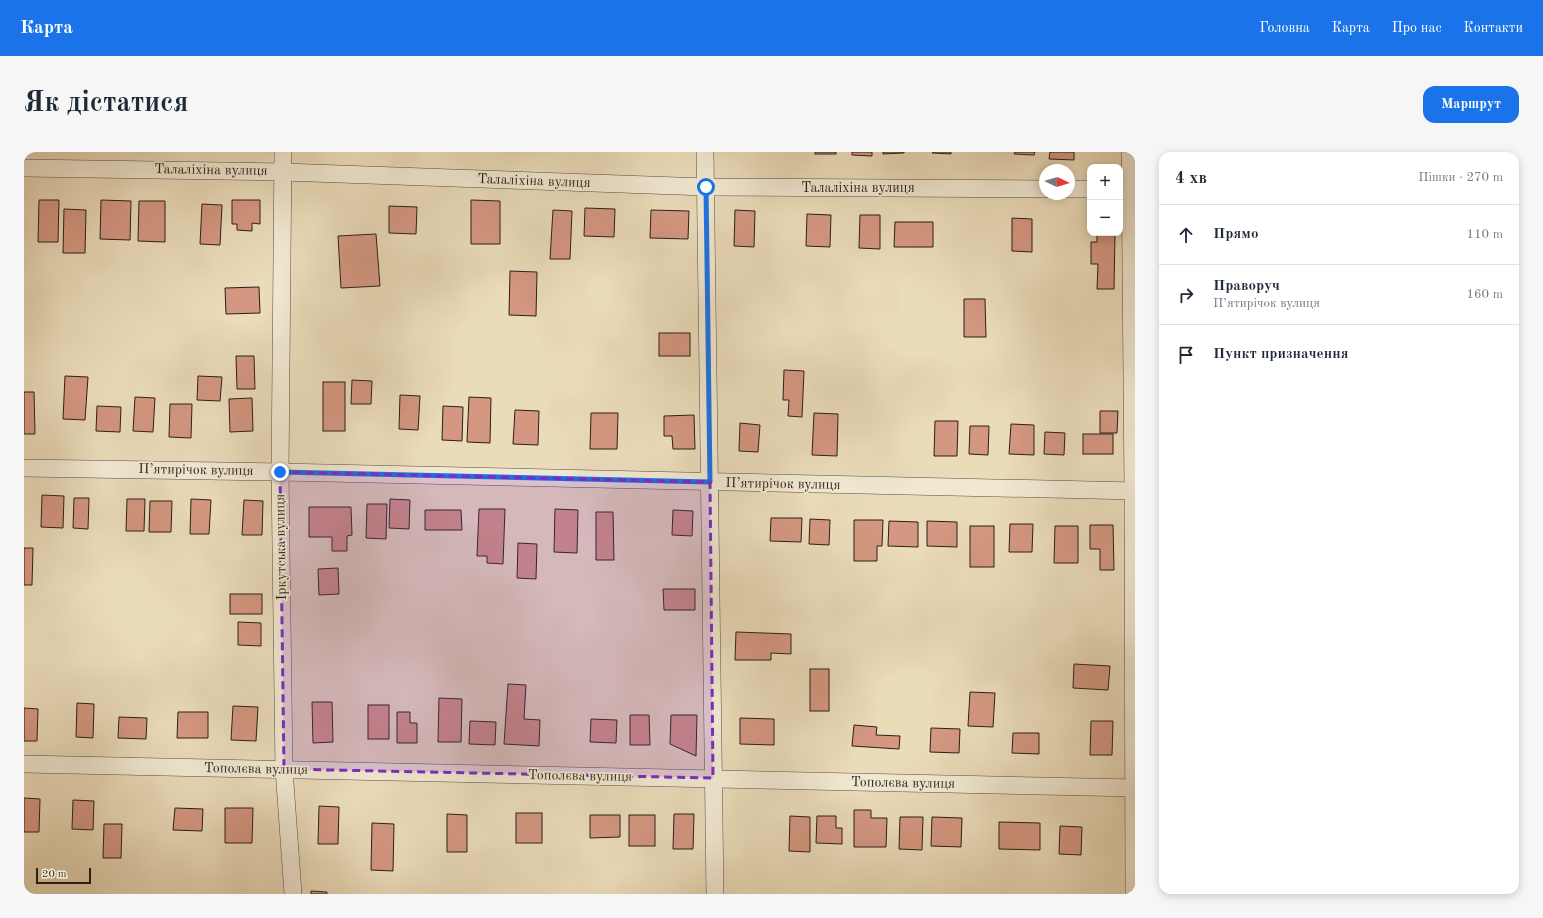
<!DOCTYPE html>
<html lang="uk">
<head>
<meta charset="utf-8">
<style>
  :root { --surface:#fff; --page:#f6f6f7; --text:#1f2937; --muted:#747a83; --line:#e0e1e3; --accent:#1a73e8 }
  body { margin:0; font-family:"Old Standard TT",serif; background:var(--page); color:var(--text) }
  .controls { position:absolute; right:12px; top:12px; display:grid; overflow:hidden; border-radius:8px; box-shadow:0 2px 10px #0003 }
  .controls button { width:36px; height:36px; display:grid; place-items:center; padding:0; border:0; border-bottom:1px solid var(--line); background:var(--surface); color:var(--text); font:20px sans-serif }
  .compass { position:absolute; left:1015px; top:12px; width:36px; height:36px; border-radius:50%; background:var(--surface); box-shadow:0 2px 10px #0003; rotate:94deg }
  .scale { position:absolute; left:12px; bottom:10px; width:55px; box-sizing:border-box; padding-left:4px; border:2px solid #2a1f19; border-top:0; font-size:11px; line-height:14px; white-space:nowrap; color:#2a1f19; -webkit-text-stroke:3px #f1e8d2; paint-order:stroke }
  .stop { position:absolute; width:12px; height:12px; margin:-9px; border:3px solid #1a73e8; border-radius:50%; background:#fff }
  .stop.end { background:#1a73e8; border-color:#fff; box-shadow:0 1px 4px #0008 }
  .list { margin:0; padding:0; list-style:none }
  h2 { display:flex; justify-content:space-between; align-items:center; height:52px; margin:0; padding:0 16px; font-size:17px }
  h2 small { font-size:13px; font-weight:400; color:var(--muted) }
  .list li { display:grid; grid-template-columns:26px 1fr auto; gap:12px; align-items:center; box-sizing:border-box; height:60px; padding:0 16px; border-top:1px solid var(--line) }
  .list b { display:block; font-size:15px; white-space:nowrap }
  .list p { margin:0; font-size:13px; white-space:nowrap; color:var(--muted) }
  .list em { font-size:13px; font-style:normal; color:var(--muted) }
  .icon { flex:none; width:22px; height:22px; fill:none; stroke:currentColor; stroke-width:2; stroke-linecap:round; stroke-linejoin:round }
  .map { position:relative; flex:none; width:1111px; height:742px; overflow:hidden; border-radius:12px }
  header { display:flex; align-items:center; gap:24px; box-sizing:border-box; height:56px; padding:0 20px; background:var(--accent); color:#fff }
  header strong { font-size:19px }
  nav { display:flex; gap:22px; margin-inline-start:auto; font-size:14px }
  .intro { display:flex; align-items:center; justify-content:space-between; box-sizing:border-box; height:96px; padding:0 24px }
  h1 { margin:0; font-size:28px }
  .button { padding:10px 18px; border-radius:12px; background:var(--accent); color:#fff; font-size:14px; font-weight:700 }
  main { display:flex; gap:24px; padding:0 24px }
  aside { flex:1; background:var(--surface); border-radius:12px; box-shadow:0 2px 10px #0003 }
  .map>svg:first-child { display:block }
</style>
</head>
<body>
<header>
<strong>Карта</strong>
<nav><a>Головна</a><a>Карта</a><a>Про нас</a><a>Контакти</a></nav>
</header>
<div class="intro"><h1>Як дістатися</h1><a class="button">Маршрут</a></div>
<main>
<div class="map">
<svg width="1111" height="742" viewBox="0 0 1111 742">
  <rect width="100%" height="100%" fill="#eadbb9"/>
  <filter id="stains"><feTurbulence type="fractalNoise" baseFrequency=".005" numOctaves="4"/><feColorMatrix values="0 0 0 0 .2 0 0 0 0 .09 0 0 0 0 .02 0 0 0 .5 -.17"/></filter>
  <radialGradient id="worn" r=".72"><stop offset=".6" stop-color="#630" stop-opacity="0"/><stop offset="1" stop-color="#630" stop-opacity=".3"/></radialGradient>
  <g fill="#d49781" stroke="#2a1f19">
    <rect x="791" y="0" width="21" height="2"/>
    <polygon points="828,0 848,0 848,4 828,3"/>
    <polygon points="859,0 880,0 880,1 859,2"/>
    <polygon points="909,0 927,0 927,2 908,1"/>
    <polygon points="991,0 1011,0 1010,3 990,2"/>
    <polygon points="1026,0 1050,0 1050,8 1025,7"/>
    <polygon points="15,48 35,48 34,90 14,90"/>
    <polygon points="77,48 107,49 106,88 76,87"/>
    <polygon points="208,48 236,48 236,72 228,71 228,79 213,78 213,72 208,72"/>
    <polygon points="447,48 476,49 476,92 447,92"/>
    <polygon points="115,49 141,49 141,90 114,89"/>
    <polygon points="178,52 198,53 196,93 176,92"/>
    <polygon points="365,54 393,55 392,82 365,81"/>
    <polygon points="561,56 591,57 590,85 560,84"/>
    <polygon points="40,57 62,58 61,101 39,101"/>
    <polygon points="529,58 548,59 546,107 526,107"/>
    <polygon points="627,58 665,59 664,87 626,86"/>
    <polygon points="711,58 731,59 730,95 710,94"/>
    <polygon points="783,62 807,63 806,95 782,94"/>
    <polygon points="836,63 856,63 856,97 835,96"/>
    <polygon points="988,66 1008,67 1008,100 988,99"/>
    <polygon points="871,70 909,70 909,95 870,95"/>
    <polygon points="1073,81 1091,81 1090,137 1073,137 1074,112 1067,112 1067,90 1073,90"/>
    <polygon points="352,82 356,134 317,136 314,84"/>
    <polygon points="486,119 513,120 512,164 485,163"/>
    <polygon points="235,135 236,161 202,162 201,136"/>
    <polygon points="940,147 961,147 962,185 940,185"/>
    <rect x="635" y="181" width="31" height="23"/>
    <polygon points="212,204 230,204 231,237 213,237"/>
    <polygon points="760,218 780,219 778,265 764,264 765,248 759,248"/>
    <polygon points="41,224 64,225 61,268 39,267"/>
    <polygon points="174,224 198,225 196,249 173,248"/>
    <polygon points="328,228 348,229 347,252 327,252"/>
    <rect x="299" y="230" width="22" height="49"/>
    <polygon points="0,240 10,240 11,282 0,282"/>
    <polygon points="376,243 396,244 394,278 375,277"/>
    <polygon points="111,245 131,246 129,280 109,279"/>
    <polygon points="445,245 467,246 466,291 443,290"/>
    <polygon points="228,246 229,279 206,280 205,247"/>
    <polygon points="146,252 168,252 167,286 145,285"/>
    <polygon points="73,254 97,255 96,280 72,279"/>
    <polygon points="419,254 439,255 438,289 418,288"/>
    <polygon points="491,258 515,259 514,293 489,292"/>
    <polygon points="1076,259 1094,259 1093,281 1076,281"/>
    <polygon points="567,261 594,261 593,297 566,297"/>
    <polygon points="790,261 814,262 813,304 788,303"/>
    <polygon points="670,263 671,297 649,297 648,284 640,284 640,264"/>
    <polygon points="911,269 934,269 933,304 910,304"/>
    <polygon points="716,271 736,273 734,300 715,299"/>
    <polygon points="987,272 1010,273 1010,303 985,302"/>
    <polygon points="946,274 965,274 964,303 945,302"/>
    <polygon points="1021,280 1041,281 1040,303 1020,302"/>
    <rect x="1059" y="282" width="30" height="20"/>
    <polygon points="18,343 40,344 39,376 17,375"/>
    <polygon points="50,346 65,346 64,377 49,376"/>
    <polygon points="103,347 121,347 120,379 102,379"/>
    <polygon points="167,347 187,348 185,382 166,382"/>
    <polygon points="366,347 386,348 385,377 365,376"/>
    <polygon points="220,348 239,349 238,383 218,383"/>
    <polygon points="126,349 148,349 147,380 125,380"/>
    <polygon points="343,352 363,352 362,387 342,386"/>
    <polygon points="285,355 327,355 328,383 323,384 323,399 308,399 308,385 285,385"/>
    <polygon points="455,357 481,357 479,412 463,411 463,404 453,404"/>
    <polygon points="531,357 554,358 553,401 530,400"/>
    <polygon points="401,358 437,358 438,378 401,378"/>
    <polygon points="649,358 669,359 668,384 648,383"/>
    <polygon points="572,360 589,360 590,408 572,408"/>
    <polygon points="747,366 778,366 777,390 746,389"/>
    <polygon points="786,367 806,368 805,393 785,392"/>
    <polygon points="830,368 859,368 858,394 853,394 853,409 830,409"/>
    <polygon points="865,369 894,370 894,395 864,394"/>
    <polygon points="903,369 933,370 933,395 903,394"/>
    <polygon points="986,372 1009,372 1008,400 985,400"/>
    <polygon points="1066,373 1089,373 1090,418 1076,418 1076,397 1066,397"/>
    <rect x="946" y="374" width="24" height="41"/>
    <polygon points="1031,374 1054,374 1054,411 1030,411"/>
    <polygon points="494,391 513,392 512,427 493,426"/>
    <polygon points="0,396 9,396 8,433 0,433"/>
    <polygon points="314,416 315,442 295,443 294,417"/>
    <polygon points="639,437 671,437 671,458 640,458"/>
    <rect x="206" y="442" width="32" height="20"/>
    <polygon points="214,470 237,471 237,494 214,493"/>
    <polygon points="712,480 767,482 767,502 747,501 747,508 711,508"/>
    <polygon points="1050,512 1086,514 1084,538 1049,536"/>
    <rect x="786" y="517" width="19" height="42"/>
    <polygon points="484,532 502,533 500,567 516,568 515,594 480,592"/>
    <polygon points="946,540 971,541 969,575 944,574"/>
    <polygon points="415,546 438,547 437,590 414,590"/>
    <polygon points="288,550 308,550 309,590 289,591"/>
    <polygon points="53,551 70,552 69,586 52,585"/>
    <rect x="344" y="553" width="21" height="34"/>
    <polygon points="209,554 234,555 232,589 207,588"/>
    <polygon points="0,556 14,557 13,589 0,589"/>
    <polygon points="154,560 184,560 184,586 153,586"/>
    <polygon points="373,560 386,560 386,571 393,571 393,591 373,591"/>
    <polygon points="606,563 625,563 626,593 606,593"/>
    <polygon points="647,563 673,563 672,604 646,592"/>
    <polygon points="95,565 123,566 122,587 94,586"/>
    <polygon points="716,566 750,567 750,593 716,592"/>
    <polygon points="567,567 593,568 592,591 566,590"/>
    <polygon points="446,569 472,570 471,593 445,592"/>
    <polygon points="1067,569 1089,569 1088,603 1066,603"/>
    <polygon points="830,573 853,575 852,583 876,584 875,597 828,594"/>
    <polygon points="907,576 936,577 935,601 906,600"/>
    <polygon points="989,581 1015,581 1015,602 988,601"/>
    <polygon points="0,646 16,647 15,680 0,680"/>
    <polygon points="49,648 70,649 69,678 48,677"/>
    <polygon points="295,654 315,655 314,692 294,692"/>
    <polygon points="151,656 179,657 178,679 149,678"/>
    <polygon points="201,656 229,656 228,691 201,691"/>
    <polygon points="830,658 847,658 847,666 863,666 862,695 830,695"/>
    <rect x="492" y="661" width="26" height="30"/>
    <polygon points="423,662 443,663 443,700 423,700"/>
    <polygon points="650,662 670,662 669,697 649,697"/>
    <polygon points="566,663 596,663 596,685 566,686"/>
    <rect x="605" y="663" width="26" height="31"/>
    <polygon points="766,664 786,665 786,700 765,699"/>
    <polygon points="793,664 812,664 812,676 818,676 818,692 792,691"/>
    <polygon points="876,665 899,665 898,698 875,697"/>
    <polygon points="908,665 938,666 937,695 907,694"/>
    <polygon points="975,670 1016,671 1016,698 975,697"/>
    <polygon points="348,671 370,672 369,719 347,718"/>
    <polygon points="80,672 98,672 97,706 79,706"/>
    <polygon points="1036,674 1058,675 1057,703 1035,702"/>
    <polygon points="287,739 303,740 303,742 287,742"/>
  </g>
  <g fill="none" stroke-linecap="round" stroke-linejoin="round">
    <defs>
      <g id="minor">
        <polyline points="259,0 256,320 260,617 269,742"/>
        <polyline points="681,0 691,742"/>
        <polyline points="1106,0 1109,339 1110,742"/>
        <polyline points="0,16 259,20 682,35 1021,37"/>
        <polyline points="1045,37 1066,37"/>
        <polyline points="0,316 256,320 1111,339"/>
        <polyline points="0,612 1111,636"/>
      </g>
    </defs>
    <use href="#minor" stroke="#5a4e41" stroke-width="18"/>
    <use href="#minor" stroke="#f1e8d2" stroke-width="17"/>
  </g>
  <g fill="none" stroke-linecap="round" stroke-linejoin="round">
    <polyline stroke="#1a73e8" stroke-width="5" points="256,320 686,330 682,35"/>
  </g>
  <path fill="#7b2cbf" fill-opacity="0.2" stroke="#7b2cbf" stroke-width="3" stroke-dasharray="8 5" stroke-linejoin="round" d="M256,320l430,10 3,296 -429,-9z"/>
  <g text-anchor="middle" dominant-baseline="central" stroke-width="3.5" stroke-linejoin="round" paint-order="stroke">
    <g font-size="14" fill="#2a1f19" stroke="#f1e8d2">
      <text transform="translate(187 18) rotate(1)">Талаліхіна вулиця</text>
      <text transform="translate(510 29) rotate(2)">Талаліхіна вулиця</text>
      <text x="834" y="36">Талаліхіна вулиця</text>
      <text transform="translate(172 318) rotate(1)">П’ятирічок вулиця</text>
      <text transform="translate(759 332) rotate(1)">П’ятирічок вулиця</text>
      <text transform="translate(257 395) rotate(-91)">Іркутська вулиця</text>
      <text transform="translate(232 617) rotate(1)">Тополєва вулиця</text>
      <text transform="translate(556 624) rotate(1)">Тополєва вулиця</text>
      <text transform="translate(879 631) rotate(1)">Тополєва вулиця</text>
    </g>
  </g>
  <rect width="100%" height="100%" filter="url(#stains)"/>
  <rect width="100%" height="100%" fill="url(#worn)"/>
</svg>
<div class="controls">
<button>+</button>
<button>−</button>
</div>
<svg class="compass" viewBox="-18 -18 36 36"><path d="M0-13l5 13h-10z" fill="#e53935"/><path d="M0 13l5-13h-10z" fill="#747a83"/></svg>
<div class="scale">20 m</div>
<div class="stop" style="left:682px;top:35px"></div>
<div class="stop end" style="left:256px;top:320px"></div>
</div>
<aside>
<h2>4 хв<small>Пішки · 270 m</small></h2>
<ul class="list">
<li><svg class="icon" aria-label="ahead" viewBox="0 0 24 24"><path d="M12 20V5M6 11l6-6 6 6"/></svg><div><b>Прямо</b></div><em>110 m</em></li>
<li><svg class="icon" aria-label="right" viewBox="0 0 24 24"><path d="M7 20v-9h11M14 6l5 5-5 5"/></svg><div><b>Праворуч</b><p>П’ятирічок вулиця</p></div><em>160 m</em></li>
<li><svg class="icon" aria-label="arrive" viewBox="0 0 24 24"><path d="M6 21V4h12l-3 4 3 4H6"/></svg><div><b>Пункт призначення</b></div></li>
</ul>
</aside>
</main>
</body>
</html>
